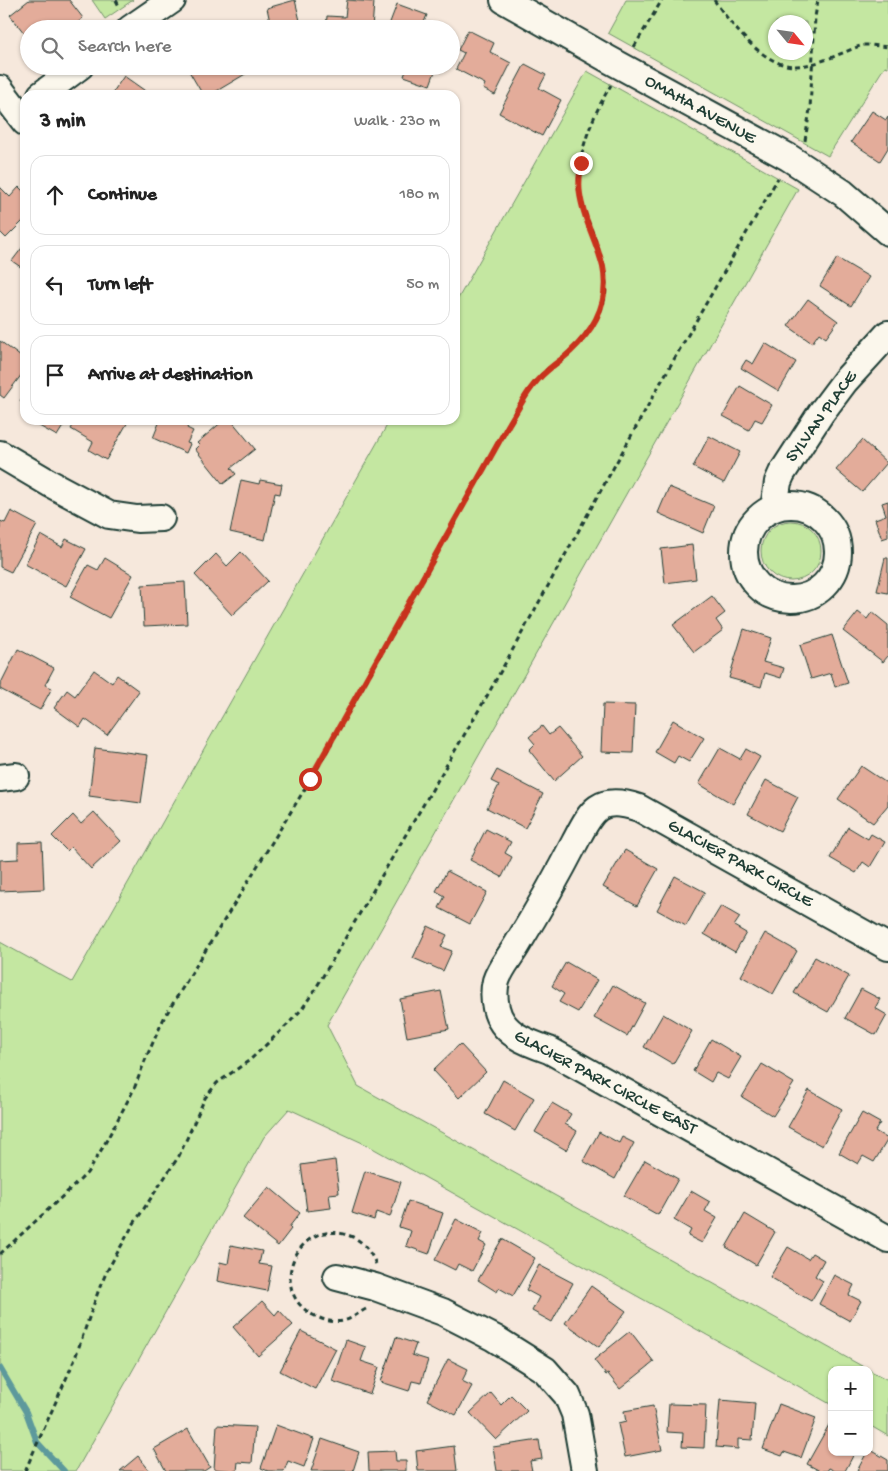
<!DOCTYPE html>
<html lang="en">
<head>
<meta charset="utf-8">
<style>
  :root { --surface:#fff; --page:#f2f2f2; --text:#222; --muted:#767676; --line:#e0e0e0 }
  body { margin:0; font-family:"Gochi Hand",sans-serif; background:var(--page); color:var(--text) }
  .controls { position:absolute; right:15px; bottom:15px; display:grid; overflow:hidden; border-radius:10px; box-shadow:0 1px 4px #0004 }
  .controls button { width:45px; height:45px; display:grid; place-items:center; padding:0; border:0; border-bottom:1px solid var(--line); background:var(--surface); color:var(--text); font:25px sans-serif }
  .compass { position:absolute; left:768px; top:15px; width:45px; height:45px; border-radius:50%; background:var(--surface); box-shadow:0 1px 4px #0004; rotate:119deg }
  .stop { position:absolute; width:15px; height:15px; margin:-11px; border:4px solid #c8321e; border-radius:50%; background:#fff }
  .stop.end { background:#c8321e; border-color:#fff; box-shadow:0 1px 5px #0008 }
  .list { margin:0; padding:0; list-style:none }
  h2 { display:flex; justify-content:space-between; align-items:center; height:65px; margin:0; padding:0 20px; font-size:21px }
  h2 small { font-size:16px; font-weight:400; color:var(--muted) }
  .list li { display:grid; grid-template-columns:32px 1fr auto; gap:15px; align-items:center; box-sizing:border-box; height:80px; margin:0 10px 10px; padding:0 10px; border:1px solid var(--line); border-radius:15px }
  .list b { display:block; font-size:19px; white-space:nowrap }
  .list em { font-size:16px; font-style:normal; color:var(--muted) }
  .icon { flex:none; width:28px; height:28px; fill:none; stroke:currentColor; stroke-width:2; stroke-linecap:round; stroke-linejoin:round }
  .map { position:relative; flex:none; width:888px; height:1471px; overflow:hidden }
  .search { position:absolute; background:var(--surface); box-shadow:0 1px 4px #0004; left:20px; top:20px; width:440px; height:55px; display:flex; align-items:center; gap:12px; box-sizing:border-box; padding:0 18px; border-radius:28px; color:var(--muted); font-size:19px }
  .panel { position:absolute; background:var(--surface); box-shadow:0 1px 4px #0004; left:20px; top:90px; width:440px; height:335px; border-radius:15px }
  .map>svg:first-child { display:block }
</style>
</head>
<body>
<div class="map">
<svg width="888" height="1471" viewBox="0 0 888 1471">
  <rect width="100%" height="100%" fill="#f6e8dc"/>
  <filter id="ink" filterUnits="userSpaceOnUse"><feTurbulence type="fractalNoise" baseFrequency=".02" numOctaves="2"/><feDisplacementMap in="SourceGraphic" scale="10" xChannelSelector="R" yChannelSelector="G"/><feConvolveMatrix kernelMatrix="1 2 1 2 8 2 1 2 1" color-interpolation-filters="sRGB"/></filter>
  <g filter="url(#ink)">
    <g fill="#c4e7a1" stroke="#72926a" fill-rule="evenodd">
      <polygon points="92,0 133,0 105,19"/>
      <path d="M626,0h262v67l-3,-1 -57,90 -220,-123zM806,22v30h-30v-30z"/>
      <polygon points="587,71 798,189 327,1025 358,1086 869,1370 832,1370 832,1405 367,1145 289,1109 264,1137 76,1471 0,1471 0,942 72,982 390,420 455,420 455,304"/>
      <circle cx="791" cy="551" r="30"/>
      <polygon points="869,1370 888,1380 888,1436 869,1425"/>
    </g>
    <g fill="none" stroke-linecap="round" stroke-linejoin="round">
      <polyline stroke="#5d999c" stroke-width="6" points="0,1368 26,1412 37,1442 64,1471"/>
    </g>
    <g fill="#e3ac9a" stroke="#1f3d34">
      <polygon points="29,0 69,0 83,18 70,29 29,29 28,38 10,15"/>
      <polygon points="295,0 302,29 251,29 251,27 270,22 267,8"/>
      <polygon points="347,0 374,2 372,29 326,29 327,16 345,17"/>
      <polygon points="397,4 427,15 422,27 426,29 398,29 389,25"/>
      <polygon points="228,21 232,29 215,29"/>
      <polygon points="468,30 494,43 490,52 511,63 495,95 483,89 485,84 456,69 464,53 458,50"/>
      <polygon points="525,64 546,75 539,88 561,100 542,136 499,113"/>
      <polygon points="186,66 243,66 247,73 210,95 203,95"/>
      <polygon points="408,66 437,66 430,85 404,76"/>
      <polygon points="124,76 151,95 111,95"/>
      <polygon points="872,111 886,120 888,117 888,148 880,161 851,142"/>
      <polygon points="0,187 10,197 19,187 25,193 25,219 6,238 0,232"/>
      <polygon points="25,244 25,270 12,261"/>
      <polygon points="837,258 869,277 851,306 820,286"/>
      <polygon points="808,299 838,321 826,338 819,333 812,343 788,326"/>
      <polygon points="0,341 25,360 25,370 4,398 0,395"/>
      <polygon points="765,343 796,362 779,391 741,368 746,360 753,364"/>
      <polygon points="740,386 772,405 762,422 755,419 749,430 723,416"/>
      <polygon points="25,393 25,403 20,401"/>
      <polygon points="33,420 67,420 57,436 32,422"/>
      <polygon points="76,420 129,420 106,460 89,450 93,442 71,429"/>
      <polygon points="152,420 190,420 187,428 193,431 187,443 190,444 186,453 153,438 159,423"/>
      <polygon points="224,420 231,420 255,449 231,468 236,474 223,484 195,449 199,445 197,443"/>
      <polygon points="709,436 740,452 724,483 693,467"/>
      <polygon points="862,440 887,463 862,492 836,470"/>
      <polygon points="241,480 259,484 260,480 282,484 280,494 275,493 265,540 230,532"/>
      <polygon points="669,487 714,506 703,533 658,513"/>
      <polygon points="888,501 888,537 882,539 875,519 886,515 882,503"/>
      <polygon points="11,511 37,525 11,572 0,567 0,521 5,523"/>
      <polygon points="41,535 62,547 66,539 86,549 66,586 25,564"/>
      <polygon points="692,545 696,579 665,583 661,549"/>
      <polygon points="241,552 268,581 232,615 195,575 216,554 227,566"/>
      <polygon points="105,558 133,575 109,618 70,597 88,565 98,570"/>
      <polygon points="885,558 888,558 888,593 877,591"/>
      <polygon points="185,582 187,624 144,626 142,585"/>
      <polygon points="712,596 725,613 716,620 723,630 694,652 673,625"/>
      <polygon points="858,612 867,619 872,612 888,625 888,656 883,662 843,631"/>
      <polygon points="744,629 771,638 763,662 784,668 781,678 765,673 761,687 729,678"/>
      <polygon points="832,635 848,683 835,687 831,673 811,679 800,645"/>
      <polygon points="18,649 54,668 45,685 52,688 40,710 0,689 0,685"/>
      <polygon points="94,670 112,683 117,675 139,691 107,735 85,719 80,727 54,708 67,690 75,696"/>
      <polygon points="603,704 635,705 633,753 601,752"/>
      <polygon points="673,720 704,738 689,762 678,756 674,763 655,752"/>
      <polygon points="542,726 549,735 558,728 582,756 554,781 529,750 535,744 529,737"/>
      <polygon points="95,748 148,755 141,803 89,796"/>
      <polygon points="720,748 740,759 746,749 760,757 733,804 699,784"/>
      <polygon points="861,766 888,784 888,805 873,823 838,799"/>
      <polygon points="497,770 543,794 525,828 487,808 499,785 491,781"/>
      <polygon points="766,780 798,797 780,831 748,814"/>
      <polygon points="94,812 121,841 91,869 71,847 67,851 52,836 73,815 81,824"/>
      <polygon points="848,827 868,839 871,834 885,842 870,867 863,862 856,873 830,858"/>
      <polygon points="486,829 511,842 505,853 512,857 502,877 470,860"/>
      <polygon points="42,842 44,889 0,891 0,860 18,859 18,843"/>
      <polygon points="625,850 658,869 637,906 603,887"/>
      <polygon points="447,871 487,892 470,924 439,908 445,896 436,891"/>
      <polygon points="675,876 705,892 686,926 657,910"/>
      <polygon points="721,906 740,917 734,926 746,933 735,952 704,934"/>
      <polygon points="428,926 447,935 441,947 452,951 443,971 413,958"/>
      <polygon points="765,933 797,951 773,994 741,976"/>
      <polygon points="815,957 849,976 828,1012 794,993"/>
      <polygon points="566,962 597,980 578,1012 559,1002 564,994 552,986"/>
      <polygon points="613,985 645,1003 627,1036 594,1018"/>
      <polygon points="861,989 880,999 875,1008 887,1015 876,1035 845,1018"/>
      <polygon points="441,991 449,1029 407,1037 400,999"/>
      <polygon points="663,1014 692,1031 673,1064 644,1047"/>
      <polygon points="711,1039 741,1057 728,1079 716,1073 711,1082 693,1071"/>
      <polygon points="460,1044 486,1072 459,1098 433,1070"/>
      <polygon points="762,1064 794,1083 773,1116 742,1097"/>
      <polygon points="503,1080 534,1098 515,1131 485,1114"/>
      <polygon points="809,1090 842,1109 822,1146 788,1127"/>
      <polygon points="552,1103 571,1114 565,1124 577,1131 566,1150 535,1132"/>
      <polygon points="862,1113 880,1123 875,1131 888,1139 874,1162 863,1156 858,1164 839,1153"/>
      <polygon points="599,1132 619,1143 622,1137 634,1143 615,1179 583,1161"/>
      <polygon points="335,1160 339,1193 329,1194 331,1208 307,1211 301,1165"/>
      <polygon points="645,1160 678,1179 658,1215 624,1196"/>
      <polygon points="365,1171 401,1182 390,1217 376,1212 374,1220 352,1213"/>
      <polygon points="269,1187 300,1213 289,1227 291,1229 278,1246 243,1218"/>
      <polygon points="691,1191 710,1202 705,1211 717,1218 702,1243 688,1236 691,1230 674,1220"/>
      <polygon points="408,1201 443,1213 429,1254 406,1246 411,1231 399,1227"/>
      <polygon points="745,1214 775,1232 756,1265 726,1247"/>
      <polygon points="456,1219 483,1233 479,1241 486,1245 472,1271 458,1264 455,1270 435,1260"/>
      <polygon points="502,1239 535,1258 513,1296 499,1288 497,1292 478,1280"/>
      <polygon points="231,1245 262,1251 259,1264 272,1266 267,1291 217,1281 220,1262 228,1264"/>
      <polygon points="788,1247 808,1259 812,1253 824,1260 815,1276 823,1281 811,1301 770,1277"/>
      <polygon points="539,1265 573,1283 552,1322 532,1311 539,1297 526,1290"/>
      <polygon points="834,1275 854,1285 849,1295 861,1301 850,1321 819,1304"/>
      <polygon points="591,1286 626,1311 599,1347 565,1323"/>
      <polygon points="262,1301 275,1315 279,1310 293,1325 258,1356 233,1327"/>
      <polygon points="301,1331 336,1349 315,1389 280,1371"/>
      <polygon points="630,1331 654,1362 620,1389 608,1374 606,1375 594,1360"/>
      <polygon points="396,1337 416,1344 412,1355 428,1360 421,1383 412,1381 409,1391 381,1382"/>
      <polygon points="346,1340 366,1347 361,1361 379,1367 370,1394 332,1381"/>
      <polygon points="448,1359 468,1369 462,1381 472,1386 456,1415 427,1400"/>
      <polygon points="491,1393 501,1405 511,1395 527,1411 496,1440 470,1413"/>
      <polygon points="720,1400 755,1403 752,1440 738,1439 738,1449 716,1447"/>
      <polygon points="669,1404 706,1405 704,1448 682,1447 683,1433 667,1432"/>
      <polygon points="779,1404 816,1418 801,1458 784,1452 782,1456 763,1449"/>
      <polygon points="653,1406 662,1450 625,1457 618,1424 626,1422 624,1411"/>
      <polygon points="830,1423 832,1424 832,1452 855,1452 845,1471 835,1471 829,1468 827,1471 820,1471 807,1464"/>
      <polygon points="217,1425 255,1427 252,1463 238,1462 237,1471 214,1469"/>
      <polygon points="276,1425 314,1439 304,1467 288,1461 284,1471 268,1471 261,1468"/>
      <polygon points="188,1429 210,1467 204,1471 166,1471 154,1449"/>
      <polygon points="322,1439 359,1452 353,1471 311,1471"/>
      <polygon points="539,1440 542,1459 530,1461 532,1471 497,1471 493,1447"/>
      <polygon points="454,1446 457,1471 418,1471 416,1451"/>
      <polygon points="869,1449 888,1460 888,1471 857,1471 867,1452 869,1452"/>
      <polygon points="395,1451 396,1461 406,1461 406,1471 369,1471 368,1452"/>
      <polygon points="138,1456 150,1471 120,1471"/>
    </g>
    <g fill="none" stroke-linecap="round" stroke-linejoin="round">
      <defs>
        <g id="minor">
          <polyline points="504,0 608,59 788,157 843,193 888,232"/>
          <polyline points="130,29 172,0"/>
          <polyline points="0,89 25,122"/>
          <polyline points="41,95 80,66"/>
          <polyline points="0,454 51,484 109,515 137,519 161,518"/>
          <circle cx="791" cy="552" r="47"/>
          <polyline points="774,508 778,482 782,473 821,413 845,381 888,334"/>
          <polyline points="0,778 16,776"/>
          <path d="M888,947l-249,-139c-12,-4 -30,-8 -41,0 -10,7 -17,23 -23,34 -18,35 -38,70 -58,103 -7,12 -17,23 -21,36 -2,8 -2,18 0,27 6,26 30,34 53,42l339,189"/>
          <polyline points="337,1277 375,1287 443,1312 494,1338 545,1370 567,1395 575,1414 585,1471"/>
        </g>
      </defs>
      <use href="#minor" stroke="#1f3d34" stroke-width="30"/>
      <g stroke="#1f3d34" stroke-width="3" stroke-dasharray="5 4" stroke-linecap="butt">
        <polyline points="116,0 120,8"/>
        <path d="M714,0c17,24 49,67 82,66 22,0 46,-14 67,-21h8l17,2"/>
        <polyline points="634,47 662,0"/>
        <polyline points="805,141 810,109 815,17 818,0"/>
        <path d="M0,1254l78,-72 9,-9 16,-26 31,-58 12,-31 18,-40 147,-239 198,-355c11,-18 21,-38 37,-53 5,-4 10,-7 15,-11 18,-15 35,-35 42,-57 11,-32 -16,-75 -23,-107 -7,-34 13,-82 31,-111"/>
        <path d="M366,1309c-8,4 -14,10 -23,12 -11,2 -20,-1 -30,-6 -45,-24 -18,-94 31,-81 17,4 25,15 32,30"/>
        <polyline points="25,1471 74,1361 99,1289 107,1271 133,1225 179,1156 205,1098 217,1083 250,1060 288,1024 302,1009 316,988 487,696 661,382 778,178"/>
      </g>
      <use href="#minor" stroke="#fbf7ec" stroke-width="26"/>
    </g>
  </g>
  <g fill="none" stroke-linecap="round" stroke-linejoin="round" filter="url(#ink)">
    <path stroke="#c8321e" stroke-width="6" d="M310,779l199,-355c11,-18 21,-39 38,-53 7,-7 16,-12 23,-19 25,-23 40,-51 33,-85 -6,-25 -20,-48 -23,-73 -2,-11 0,-21 1,-31"/>
  </g>
  <g text-anchor="middle" dominant-baseline="central" stroke-width="4" stroke-linejoin="round" paint-order="stroke">
    <g font-size="18" fill="#1f3d34" stroke="#fbf7ec">
      <text transform="translate(700 110) rotate(29)">OMAHA AVENUE</text>
      <text transform="translate(822 417) rotate(-54)">SYLVAN PLACE</text>
      <text transform="translate(740 864) rotate(29)">GLACIER PARK CIRCLE</text>
      <text transform="translate(605 1083) rotate(28)">GLACIER PARK CIRCLE EAST</text>
    </g>
  </g>
</svg>
<div class="controls">
<button>+</button>
<button>−</button>
</div>
<svg class="compass" viewBox="-18 -18 36 36"><path d="M0-13l5 13h-10z" fill="#e53935"/><path d="M0 13l5-13h-10z" fill="#767676"/></svg>
<div class="stop" style="left:310px;top:779px"></div>
<div class="stop end" style="left:581px;top:163px"></div>
<div class="search"><svg class="icon" aria-label="search" viewBox="0 0 24 24"><circle cx="10" cy="10" r="6"/><path d="M15 15l6 6"/></svg>Search here</div>
<section class="panel">
<h2>3 min<small>Walk · 230 m</small></h2>
<ul class="list">
<li><svg class="icon" aria-label="ahead" viewBox="0 0 24 24"><path d="M12 20V5M6 11l6-6 6 6"/></svg><div><b>Continue</b></div><em>180 m</em></li>
<li><svg class="icon" aria-label="left" viewBox="0 0 24 24"><path d="M17 20v-9H6M10 6l-5 5 5 5"/></svg><div><b>Turn left</b></div><em>50 m</em></li>
<li><svg class="icon" aria-label="arrive" viewBox="0 0 24 24"><path d="M6 21V4h12l-3 4 3 4H6"/></svg><div><b>Arrive at destination</b></div></li>
</ul>
</section>
</div>
</body>
</html>
